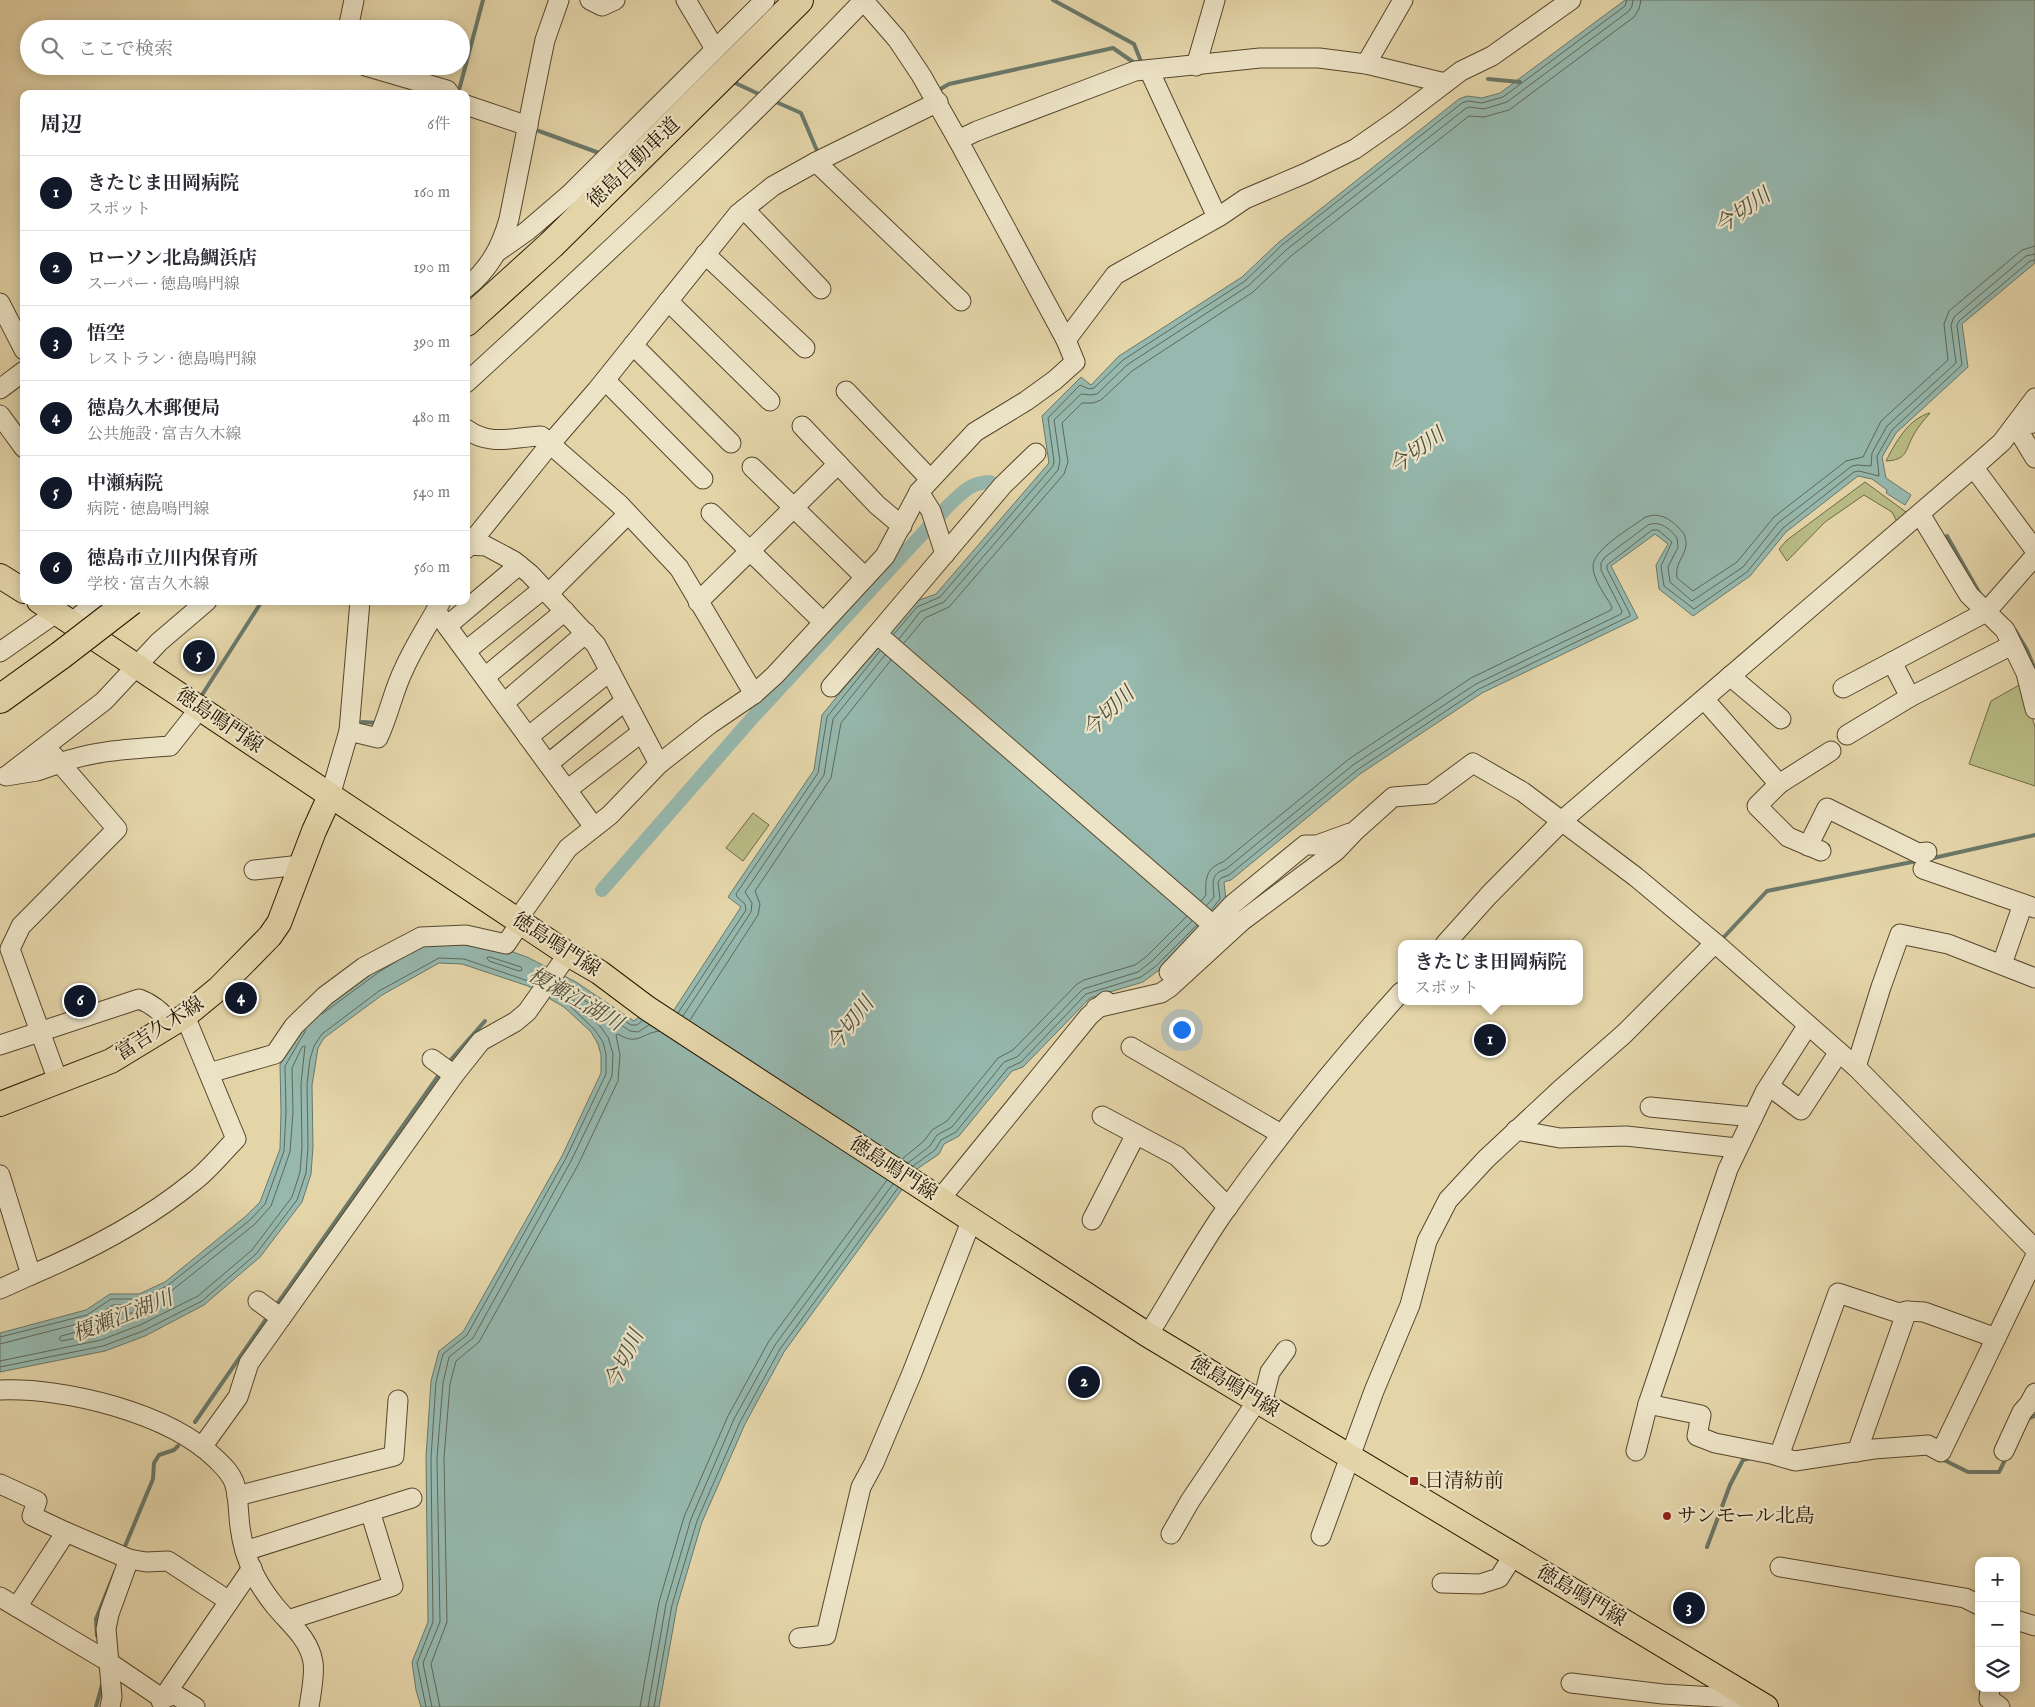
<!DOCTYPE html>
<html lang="ja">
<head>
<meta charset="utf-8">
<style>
  :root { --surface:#fff; --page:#f2f2f3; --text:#2b2b33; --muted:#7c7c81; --line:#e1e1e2; --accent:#111827 }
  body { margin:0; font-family:"IM FELL English","Noto Serif JP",serif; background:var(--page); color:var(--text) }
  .controls { position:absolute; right:15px; bottom:15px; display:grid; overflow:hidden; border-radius:10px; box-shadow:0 2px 12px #0003 }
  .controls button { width:45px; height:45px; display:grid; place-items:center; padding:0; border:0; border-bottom:1px solid var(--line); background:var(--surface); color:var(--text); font:25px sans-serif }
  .you { position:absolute; left:1181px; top:1029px; width:18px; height:18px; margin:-12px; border:4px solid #fff; border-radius:50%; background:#1a73e8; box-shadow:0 0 0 8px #1a73e833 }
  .badge { display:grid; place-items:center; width:32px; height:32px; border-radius:50%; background:var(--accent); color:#fff; font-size:16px; font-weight:700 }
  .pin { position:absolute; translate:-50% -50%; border:2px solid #fff; box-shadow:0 1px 5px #0006 }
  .popup { position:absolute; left:1398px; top:940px; width:185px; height:65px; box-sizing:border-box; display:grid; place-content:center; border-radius:10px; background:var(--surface); filter:drop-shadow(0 1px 4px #0005); font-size:16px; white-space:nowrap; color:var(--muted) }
  .popup b { font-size:19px; color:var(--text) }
  .popup::after { content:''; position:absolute; left:50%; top:100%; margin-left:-10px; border:10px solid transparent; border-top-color:var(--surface) }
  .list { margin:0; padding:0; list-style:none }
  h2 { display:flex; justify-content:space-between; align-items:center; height:65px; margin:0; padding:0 20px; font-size:21px }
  h2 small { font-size:16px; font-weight:400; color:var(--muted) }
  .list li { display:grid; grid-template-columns:32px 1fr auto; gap:15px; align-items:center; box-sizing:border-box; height:75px; padding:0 20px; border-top:1px solid var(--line) }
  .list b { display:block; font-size:19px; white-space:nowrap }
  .list p { margin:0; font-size:16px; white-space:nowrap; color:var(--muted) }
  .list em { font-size:16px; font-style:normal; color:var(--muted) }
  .icon { flex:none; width:28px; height:28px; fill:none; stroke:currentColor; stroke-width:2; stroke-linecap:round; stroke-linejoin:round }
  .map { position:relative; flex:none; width:2035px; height:1707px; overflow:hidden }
  .search { position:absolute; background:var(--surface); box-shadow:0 2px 12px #0003; left:20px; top:20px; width:450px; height:55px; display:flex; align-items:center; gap:12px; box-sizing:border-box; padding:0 18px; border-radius:28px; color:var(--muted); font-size:19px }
  .panel { position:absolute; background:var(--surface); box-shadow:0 2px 12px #0003; left:20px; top:90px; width:450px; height:515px; border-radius:10px }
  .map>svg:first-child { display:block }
</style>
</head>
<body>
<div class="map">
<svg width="2035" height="1707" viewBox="0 0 2035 1707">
  <rect width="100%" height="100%" fill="#e4d5a9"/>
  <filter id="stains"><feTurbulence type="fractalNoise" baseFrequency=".004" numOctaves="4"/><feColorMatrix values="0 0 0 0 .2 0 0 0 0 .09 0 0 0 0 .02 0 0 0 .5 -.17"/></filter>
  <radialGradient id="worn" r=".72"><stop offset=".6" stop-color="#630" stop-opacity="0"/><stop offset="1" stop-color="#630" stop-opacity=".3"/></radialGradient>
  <g fill="#b9bc85" stroke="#706a44">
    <path d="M1930,413c-6,7 -13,15 -17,23 -8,15 -6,24 -27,25 9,-18 23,-43 44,-48z"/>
    <polygon points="1865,482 1906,512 1897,522 1892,512 1864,495 1825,522 1787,561 1779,549 1787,540"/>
    <polygon points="2021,684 2035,727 2035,786 1969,764 1991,701"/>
    <polygon points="753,813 769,825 743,861 726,848"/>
  </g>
  <polygon fill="#96b8ae" stroke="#6a7869" points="1625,0 2035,0 2035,263 1962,324 1968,367 1896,433 1882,457 1886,478 1911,495 1905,505 1886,493 1887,490 1872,479 1858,476 1786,532 1750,576 1693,616 1659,589 1656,565 1668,544 1655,534 1611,566 1638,618 1482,693 1360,774 1231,880 1224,882 1226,901 1202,928 1159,970 1143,982 1090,998 1023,1067 1012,1071 959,1136 944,1144 939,1154 917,1169 784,1352 745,1424 702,1522 677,1606 659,1707 421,1707 416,1690 412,1662 428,1622 426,1457 431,1381 439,1351 463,1332 562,1156 601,1073 601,1055 598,1044 591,1032 564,1007 528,986 462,964 439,963 382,995 324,1038 318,1048 312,1085 313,1147 311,1174 302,1202 260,1257 204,1305 145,1336 105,1351 0,1372 0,1333 86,1310 110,1294 139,1294 165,1282 246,1216 260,1202 280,1149 281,1112 280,1065 291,1042 307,1018 376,968 407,950 439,939 504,949 527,957 576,982 634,1021 641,1015 674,1010 741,907 728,897 814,770 822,715 914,602 936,594 1049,463 1042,416 1081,377 1091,385 1119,356 1242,277 1279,242 1459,99 1467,96 1482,98 1500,93"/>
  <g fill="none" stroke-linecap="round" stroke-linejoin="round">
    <g stroke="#5e6858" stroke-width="1">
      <polyline points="894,634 917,607 940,597 1053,466 1054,461 1048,418 1080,385 1089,389 1094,388 1123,360 1245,281 1282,245 1462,103 1468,101 1482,103 1503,97 1625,6 1627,0"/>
      <polyline points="899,639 920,612 944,602 1058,470 1060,461 1054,420 1081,394 1091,395 1097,394 1127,365 1248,286 1286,250 1465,109 1469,107 1484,109 1507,102 1629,11 1632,6 1633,0"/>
      <polyline points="904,643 925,618 949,607 1064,474 1068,462 1062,423 1082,403 1093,403 1101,400 1132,371 1253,292 1291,256 1469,116 1484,117 1509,110 1634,17 1639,9 1641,0"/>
      <path d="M1201,901l5,-6c-1,-16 0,-27 17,-33l126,-103 122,-81 140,-68 1,-3c-6,-11 -18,-26 -19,-39 -2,-18 38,-40 51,-50 16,-8 30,3 40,16 8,19 -10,25 -7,44l16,13 44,-29 37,-45 72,-56 17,-4 18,-36 67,-61 -4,-36 5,-13 73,-61 13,-4"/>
      <path d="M1207,905l7,-8c-1,-14 -4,-23 12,-28l127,-104 123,-81 145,-70 1,-3 -21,-41v-7l4,-6 43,-32c12,-5 22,4 29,13l1,9 -10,20 2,15 22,19 51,-34 35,-44 74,-57 5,-1 14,1 1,-13 15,-27 69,-63 -5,-38 3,-8 72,-61 9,-2"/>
      <polyline points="1211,910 1220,899 1218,882 1221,878 1229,875 1357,770 1479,689 1630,616 1630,614 1607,569 1607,565 1652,530 1658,530 1672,542 1661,566 1664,586 1694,609 1747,572 1783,528 1854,472 1859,471 1879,476 1877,456 1892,430 1962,365 1957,325 1959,321 2030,261 2035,260"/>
      <polygon points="490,957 521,967 522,970 519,971 489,961 487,958"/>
      <polyline points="562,980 631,1025 637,1025 642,1021"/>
      <polyline points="678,1013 746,910 745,904 737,897 736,894 818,773 827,717 880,651"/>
      <polyline points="322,1014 379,972 397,961"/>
      <polyline points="683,1016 751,912 752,903 745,892 824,775 833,719 885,655"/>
      <polyline points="690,1020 758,915 760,904 755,891 831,778 841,723 891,660"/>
      <polyline points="902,1159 924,1141 932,1130 947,1121 998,1058 1013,1050 1077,984 1084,980 1135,965 1147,956 1187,916"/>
      <polyline points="908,1163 930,1146 937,1135 952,1127 1004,1062 1017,1057 1083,989 1138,972 1152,961 1192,921"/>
      <polyline points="913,1166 935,1150 941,1140 956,1132 1008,1068 1021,1062 1086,994 1141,977 1156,966 1197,925"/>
      <polygon points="116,1313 138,1313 140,1316 137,1319 99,1333 62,1341 59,1339 61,1336 93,1328"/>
      <polyline points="0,1337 87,1315 111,1299 140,1299 167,1286 250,1220 265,1204 284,1151 286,1112 285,1066 306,1030"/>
      <polyline points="0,1344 89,1321 113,1305 142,1305 170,1292 255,1224 271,1206 290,1152 293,1112 292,1068 302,1047 305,1046 301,1084 302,1147 300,1172 292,1197 252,1250 198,1296 140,1325 101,1340 0,1361"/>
      <polyline points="0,1367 103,1346 143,1331 202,1301 256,1254 297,1200 306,1173 308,1147 307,1084 310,1059 314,1046 322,1034 379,991 439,958 464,959 534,983"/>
      <polyline points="426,1707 417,1663 433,1622 431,1458 436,1382 443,1354 467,1335 566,1158 606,1074 606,1054 603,1042 595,1030 567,1003 552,994"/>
      <polyline points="432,1707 423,1663 440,1622 437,1458 443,1383 449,1357 473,1338 571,1161 612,1076 613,1054 608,1037 599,1025 572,999 562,993 561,990 564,988 571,991 630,1031 638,1032 649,1025"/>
      <path d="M440,1707l-9,-43 16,-42 -3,-164 6,-74 6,-23 23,-19 99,-177 40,-84 2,-26 -4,-20 2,-1c20,12 22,0 41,-3"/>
      <polyline points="640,1707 659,1602 684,1517 728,1416 769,1341 887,1180"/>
      <polyline points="648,1707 666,1604 691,1519 734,1419 775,1345 893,1184"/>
      <polyline points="654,1707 672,1605 697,1521 740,1422 780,1349 898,1188"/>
    </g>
    <g stroke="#6a7869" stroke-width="4">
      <polyline points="1053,0 1134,44 1142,64"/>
      <polyline points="1488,79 1520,82"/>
      <polyline points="731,81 763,96"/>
      <polyline points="937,91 949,84 1113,48 1136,64"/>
      <polyline points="458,94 483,0"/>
      <polyline points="774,101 801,113 818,153"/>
      <polyline points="539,131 602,154"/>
      <polyline points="619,158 652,126"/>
      <polyline points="1947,536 1980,594"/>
      <polyline points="2015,630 2027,650 2035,670"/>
      <polyline points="202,695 262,601"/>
      <polyline points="752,710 754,716"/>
      <polyline points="362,722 379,723"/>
      <polyline points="1929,859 2035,835"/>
      <polyline points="1723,938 1767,891 1917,861"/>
      <polyline points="447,1064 485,1021"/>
      <polyline points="275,1307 441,1072"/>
      <polyline points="195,1422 269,1315"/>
      <polyline points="2026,1422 2029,1418 2035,1416"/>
      <polyline points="1942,1459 1968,1472 1999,1472 2007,1456"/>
      <polyline points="1707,1547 1730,1485 1743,1460 1751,1458"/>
      <polyline points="123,1551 153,1479 154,1463 159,1455 174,1450 178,1446"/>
      <polyline points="97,1636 96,1619 115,1572"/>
      <polyline points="96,1707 102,1685"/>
    </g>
    <path stroke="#96b8ae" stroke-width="14" d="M602,890l152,-174 195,-211c13,-12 22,-23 41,-23"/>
    <defs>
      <g id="minor">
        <polyline points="590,0 602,6 615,0"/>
        <polyline points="686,0 715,49"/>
        <polyline points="863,0 897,39 921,75 958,140 1066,340 1115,275 1220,216 1245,199 1306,173 1355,149 1398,119 1461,71 1492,56 1571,0"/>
        <polyline points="348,29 354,0"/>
        <polyline points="1366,64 1403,0"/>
        <polyline points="365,66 447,90 450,94"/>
        <polyline points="1196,66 1215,0"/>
        <polyline points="1149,70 1217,217"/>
        <polyline points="466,105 528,126"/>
        <polyline points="958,140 977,131 1135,71 1260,58 1319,58 1366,64 1445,83"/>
        <polyline points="816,162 961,301"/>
        <polyline points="744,209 821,289"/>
        <polyline points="497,252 527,231 570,194 765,0"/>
        <polyline points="705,254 805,348"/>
        <path d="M466,288c23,-19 35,-40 43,-69l31,-155 5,-24 14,-40"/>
        <polyline points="668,301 770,401"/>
        <polyline points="0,303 24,350"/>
        <polyline points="633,345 731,443"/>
        <polyline points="605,380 703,479"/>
        <path d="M466,383c136,-125 271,-250 398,-383"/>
        <polyline points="0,389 24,371"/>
        <polyline points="846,391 930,479"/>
        <polyline points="0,415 24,448"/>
        <polyline points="2035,423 2015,425 2035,458"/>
        <polyline points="802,426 877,505 902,526"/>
        <path d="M466,429c25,18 47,8 75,7l79,69 59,63 75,126"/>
        <polyline points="1036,453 1003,485 877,634 1214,926"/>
        <polyline points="752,467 865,577"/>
        <polyline points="1974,468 2035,550"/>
        <polyline points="919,492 931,511 945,554"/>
        <polyline points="711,513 823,622"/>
        <polyline points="1920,514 1969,595 2005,630 2026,673 2035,709"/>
        <polyline points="466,545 486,546 514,561 530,574 596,645 659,764"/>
        <polyline points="466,549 551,443 597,390 738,214 773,186 816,162 938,102"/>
        <polyline points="548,594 628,514"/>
        <polyline points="698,602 838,464"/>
        <polyline points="436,611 594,827"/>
        <polyline points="71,623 98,601"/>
        <polyline points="447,626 519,565"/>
        <polyline points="466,651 543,589"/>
        <polyline points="0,652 56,613"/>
        <polyline points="1892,662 1910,697"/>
        <polyline points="1730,676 1781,719"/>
        <polyline points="485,677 565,611"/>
        <polyline points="831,687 877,634"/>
        <polyline points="1843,688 1986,612 2035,556"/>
        <polyline points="1704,699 1779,784 1757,806 1788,837 1821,851"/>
        <polyline points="504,703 586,633"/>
        <path d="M349,731l29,7c11,-23 15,-47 26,-69 10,-23 25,-45 37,-68"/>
        <polyline points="1847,735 1910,697 2012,645"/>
        <polyline points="528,737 610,671"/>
        <path d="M53,755l7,8c35,-13 73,-14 110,-17l30,-38"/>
        <polyline points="548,764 625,701"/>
        <polyline points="9,774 104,701 159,642 207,601"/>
        <polyline points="6,776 37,771 60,763 117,829 21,926 10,949 58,1081"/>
        <polyline points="1779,784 1831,751"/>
        <polyline points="567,790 642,732"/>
        <polyline points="330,796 349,731 360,601"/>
        <polyline points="1808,846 1827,808 1918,853 1927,852"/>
        <polyline points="1923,869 2035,908"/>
        <polyline points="254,870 301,865"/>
        <polyline points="517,920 568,848 610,815 659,764 710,724 754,694 775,675 885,556 919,492 975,432 1026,401 1055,380 1075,362 1066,340"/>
        <polyline points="1445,944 1489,895 1565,818 1975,466 2002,442 2035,398"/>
        <polyline points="2002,964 2023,904"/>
        <polyline points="1169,972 1233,904 1305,845 1317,845 1350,833"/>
        <polyline points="1096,1008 1161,993 1170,987 1242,921 1336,851 1355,831 1393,797 1431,794 1473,763 1523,792 1636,877 1715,943 1856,1067 2035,1249"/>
        <path d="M0,1045l139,-46c14,5 24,14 33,26"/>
        <polyline points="1131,1047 1281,1134"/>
        <polyline points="432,1059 454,1075"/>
        <polyline points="1856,1067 1881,987 1900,934 1948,944 2035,978"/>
        <polyline points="209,1073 275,1054 294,1026 325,996 364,967 421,937 466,935 506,944 521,922"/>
        <polyline points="1769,1086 1801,1110 1839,1052"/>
        <polyline points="1650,1107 1753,1117"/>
        <polyline points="1102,1116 1177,1156 1228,1207"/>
        <polyline points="1516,1130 1560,1138 1626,1136 1737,1148"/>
        <polyline points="0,1175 31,1275 0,1289"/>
        <polyline points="940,1199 1089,1016 1106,1001"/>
        <polyline points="1092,1220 1136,1134"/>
        <path d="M31,1275c57,-24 114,-54 162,-93 16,-12 29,-29 43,-43l-51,-123"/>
        <polyline points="258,1301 281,1318"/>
        <polyline points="1907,1311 1924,1312 1996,1338"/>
        <path d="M1148,1335c25,-40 48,-82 74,-120 55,-78 115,-152 179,-223"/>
        <path d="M0,1390c64,-3 169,23 216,69 7,7 14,13 18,23 5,14 4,31 6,45 2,16 7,33 14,47 6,12 13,22 21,32 14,17 34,32 38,56 2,14 -2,31 -4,45"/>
        <polyline points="1262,1404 1270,1372 1286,1350"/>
        <polyline points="1648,1404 1701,1415 1697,1436 1715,1443 1771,1454 1795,1461 1874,1449 1928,1445 1941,1452 2035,1257"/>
        <polyline points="202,1447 238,1397 249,1363 454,1075 481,1041 515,1022 527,1012 568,954"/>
        <polyline points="1636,1451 1648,1404 1728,1169 1765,1092 1808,1025"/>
        <polyline points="2004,1451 2022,1412 2029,1404 2035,1393"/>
        <polyline points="1779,1456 1838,1293 1899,1313 1907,1311 1857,1452"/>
        <polyline points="0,1484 37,1501 32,1516 66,1532"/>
        <polyline points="237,1496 394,1456 398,1400"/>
        <polyline points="1171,1534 1190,1501 1257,1401"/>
        <polyline points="1321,1536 1374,1391 1410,1305 1427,1241 1448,1200 1486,1159 1560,1090 1624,1034 1715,943"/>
        <polyline points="245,1551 412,1498"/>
        <polyline points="1780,1567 1965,1598 1979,1605"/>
        <polyline points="1442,1583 1480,1584 1499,1578 1513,1556"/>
        <polyline points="0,1597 104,1659 163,1699 174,1694 195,1707"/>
        <polyline points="17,1607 66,1532 129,1559 146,1562 168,1561 229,1601"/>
        <polyline points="288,1620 393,1586 370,1511"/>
        <polyline points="2016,1620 2035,1626"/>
        <polyline points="799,1638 826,1635 861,1487 874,1463 912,1373 972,1219"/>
        <polyline points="1571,1683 1663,1694 1751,1699"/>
        <polyline points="1990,1688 1989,1699 2000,1707"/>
        <polyline points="161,1701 252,1568"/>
        <polyline points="110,1707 112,1697 106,1629 109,1614 129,1559"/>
      </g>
      <g id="major">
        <polyline points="0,576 24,591"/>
        <polyline points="39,601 568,954 599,972 647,1008 1148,1335 1766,1707"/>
        <polyline points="0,1104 111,1061 185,1016 219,988 270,936 279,923 314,831 330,796"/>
      </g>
      <g id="highway">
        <polyline points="466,322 551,245 799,0"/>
        <polyline points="0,699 61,655"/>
      </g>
    </defs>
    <use href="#minor" stroke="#56462c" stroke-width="21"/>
    <use href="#major" stroke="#271702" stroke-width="26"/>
    <use href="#highway" stroke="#271702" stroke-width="30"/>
    <use href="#minor" stroke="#ede4c7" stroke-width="19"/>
    <use href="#major" stroke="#e4d5a9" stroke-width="24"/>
    <use href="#highway" stroke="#e4d5a9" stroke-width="28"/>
    <defs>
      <polyline id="highway-bridge" points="61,655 131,601"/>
    </defs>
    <use href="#highway-bridge" stroke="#271702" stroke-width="30" stroke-linecap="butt"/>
    <use href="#highway-bridge" stroke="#e4d5a9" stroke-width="28"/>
  </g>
  <g fill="#8f2418" stroke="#ede4c7" stroke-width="2">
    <rect x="1409" y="1476" width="10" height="10" rx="2.5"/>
    <circle cx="1667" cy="1516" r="5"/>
  </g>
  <g text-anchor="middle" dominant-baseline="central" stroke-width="4.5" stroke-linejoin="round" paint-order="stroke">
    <g font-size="20" fill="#271702" stroke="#ede4c7">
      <text transform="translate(634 163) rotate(-44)">徳島自動車道</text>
      <text transform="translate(219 721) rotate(34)">徳島鳴門線</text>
      <text transform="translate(556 945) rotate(33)">徳島鳴門線</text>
      <text transform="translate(160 1029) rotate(-33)">富吉久木線</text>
      <text transform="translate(893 1169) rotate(33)">徳島鳴門線</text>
      <text transform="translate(1234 1387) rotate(31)">徳島鳴門線</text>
      <text transform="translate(1581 1596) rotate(31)">徳島鳴門線</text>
    </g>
    <g font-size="20" fill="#271702" stroke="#ede4c7" text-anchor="start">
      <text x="1424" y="1481">日清紡前</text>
      <text x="1677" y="1516">サンモール北島</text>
    </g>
    <g font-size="21" font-style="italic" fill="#4e4f3e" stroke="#ede4c7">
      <text transform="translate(1743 212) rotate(-35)">今切川</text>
      <text transform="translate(1417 452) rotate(-36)">今切川</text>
      <text transform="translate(1109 713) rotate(-44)">今切川</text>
      <text transform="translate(575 1000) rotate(30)">榎瀬江湖川</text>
      <text transform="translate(851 1025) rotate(-52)">今切川</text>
      <text transform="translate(123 1317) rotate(-21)">榎瀬江湖川</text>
      <text transform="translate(625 1360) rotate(-64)">今切川</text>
    </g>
  </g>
  <rect width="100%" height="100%" filter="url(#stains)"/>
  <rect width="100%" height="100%" fill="url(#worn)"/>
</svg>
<div class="controls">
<button>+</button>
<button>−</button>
<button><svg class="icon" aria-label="layers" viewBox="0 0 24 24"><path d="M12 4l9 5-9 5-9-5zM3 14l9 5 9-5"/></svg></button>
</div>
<div class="you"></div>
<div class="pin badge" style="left:1490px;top:1040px">1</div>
<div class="popup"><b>きたじま田岡病院</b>スポット</div>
<div class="pin badge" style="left:1084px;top:1382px">2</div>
<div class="pin badge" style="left:1689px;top:1608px">3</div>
<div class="pin badge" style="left:241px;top:998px">4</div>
<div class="pin badge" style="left:199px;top:656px">5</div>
<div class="pin badge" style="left:80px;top:1001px">6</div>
<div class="search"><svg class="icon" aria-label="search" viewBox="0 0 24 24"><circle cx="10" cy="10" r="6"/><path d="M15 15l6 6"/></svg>ここで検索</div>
<section class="panel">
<h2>周辺<small>6件</small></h2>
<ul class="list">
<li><span class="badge">1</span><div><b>きたじま田岡病院</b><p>スポット</p></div><em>160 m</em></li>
<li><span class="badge">2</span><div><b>ローソン北島鯛浜店</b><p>スーパー · 徳島鳴門線</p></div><em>190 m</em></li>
<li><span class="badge">3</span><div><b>悟空</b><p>レストラン · 徳島鳴門線</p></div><em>390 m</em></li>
<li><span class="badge">4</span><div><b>徳島久木郵便局</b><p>公共施設 · 富吉久木線</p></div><em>480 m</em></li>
<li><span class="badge">5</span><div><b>中瀬病院</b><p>病院 · 徳島鳴門線</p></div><em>540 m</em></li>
<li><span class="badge">6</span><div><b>徳島市立川内保育所</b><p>学校 · 富吉久木線</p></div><em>560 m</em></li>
</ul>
</section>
</div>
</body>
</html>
